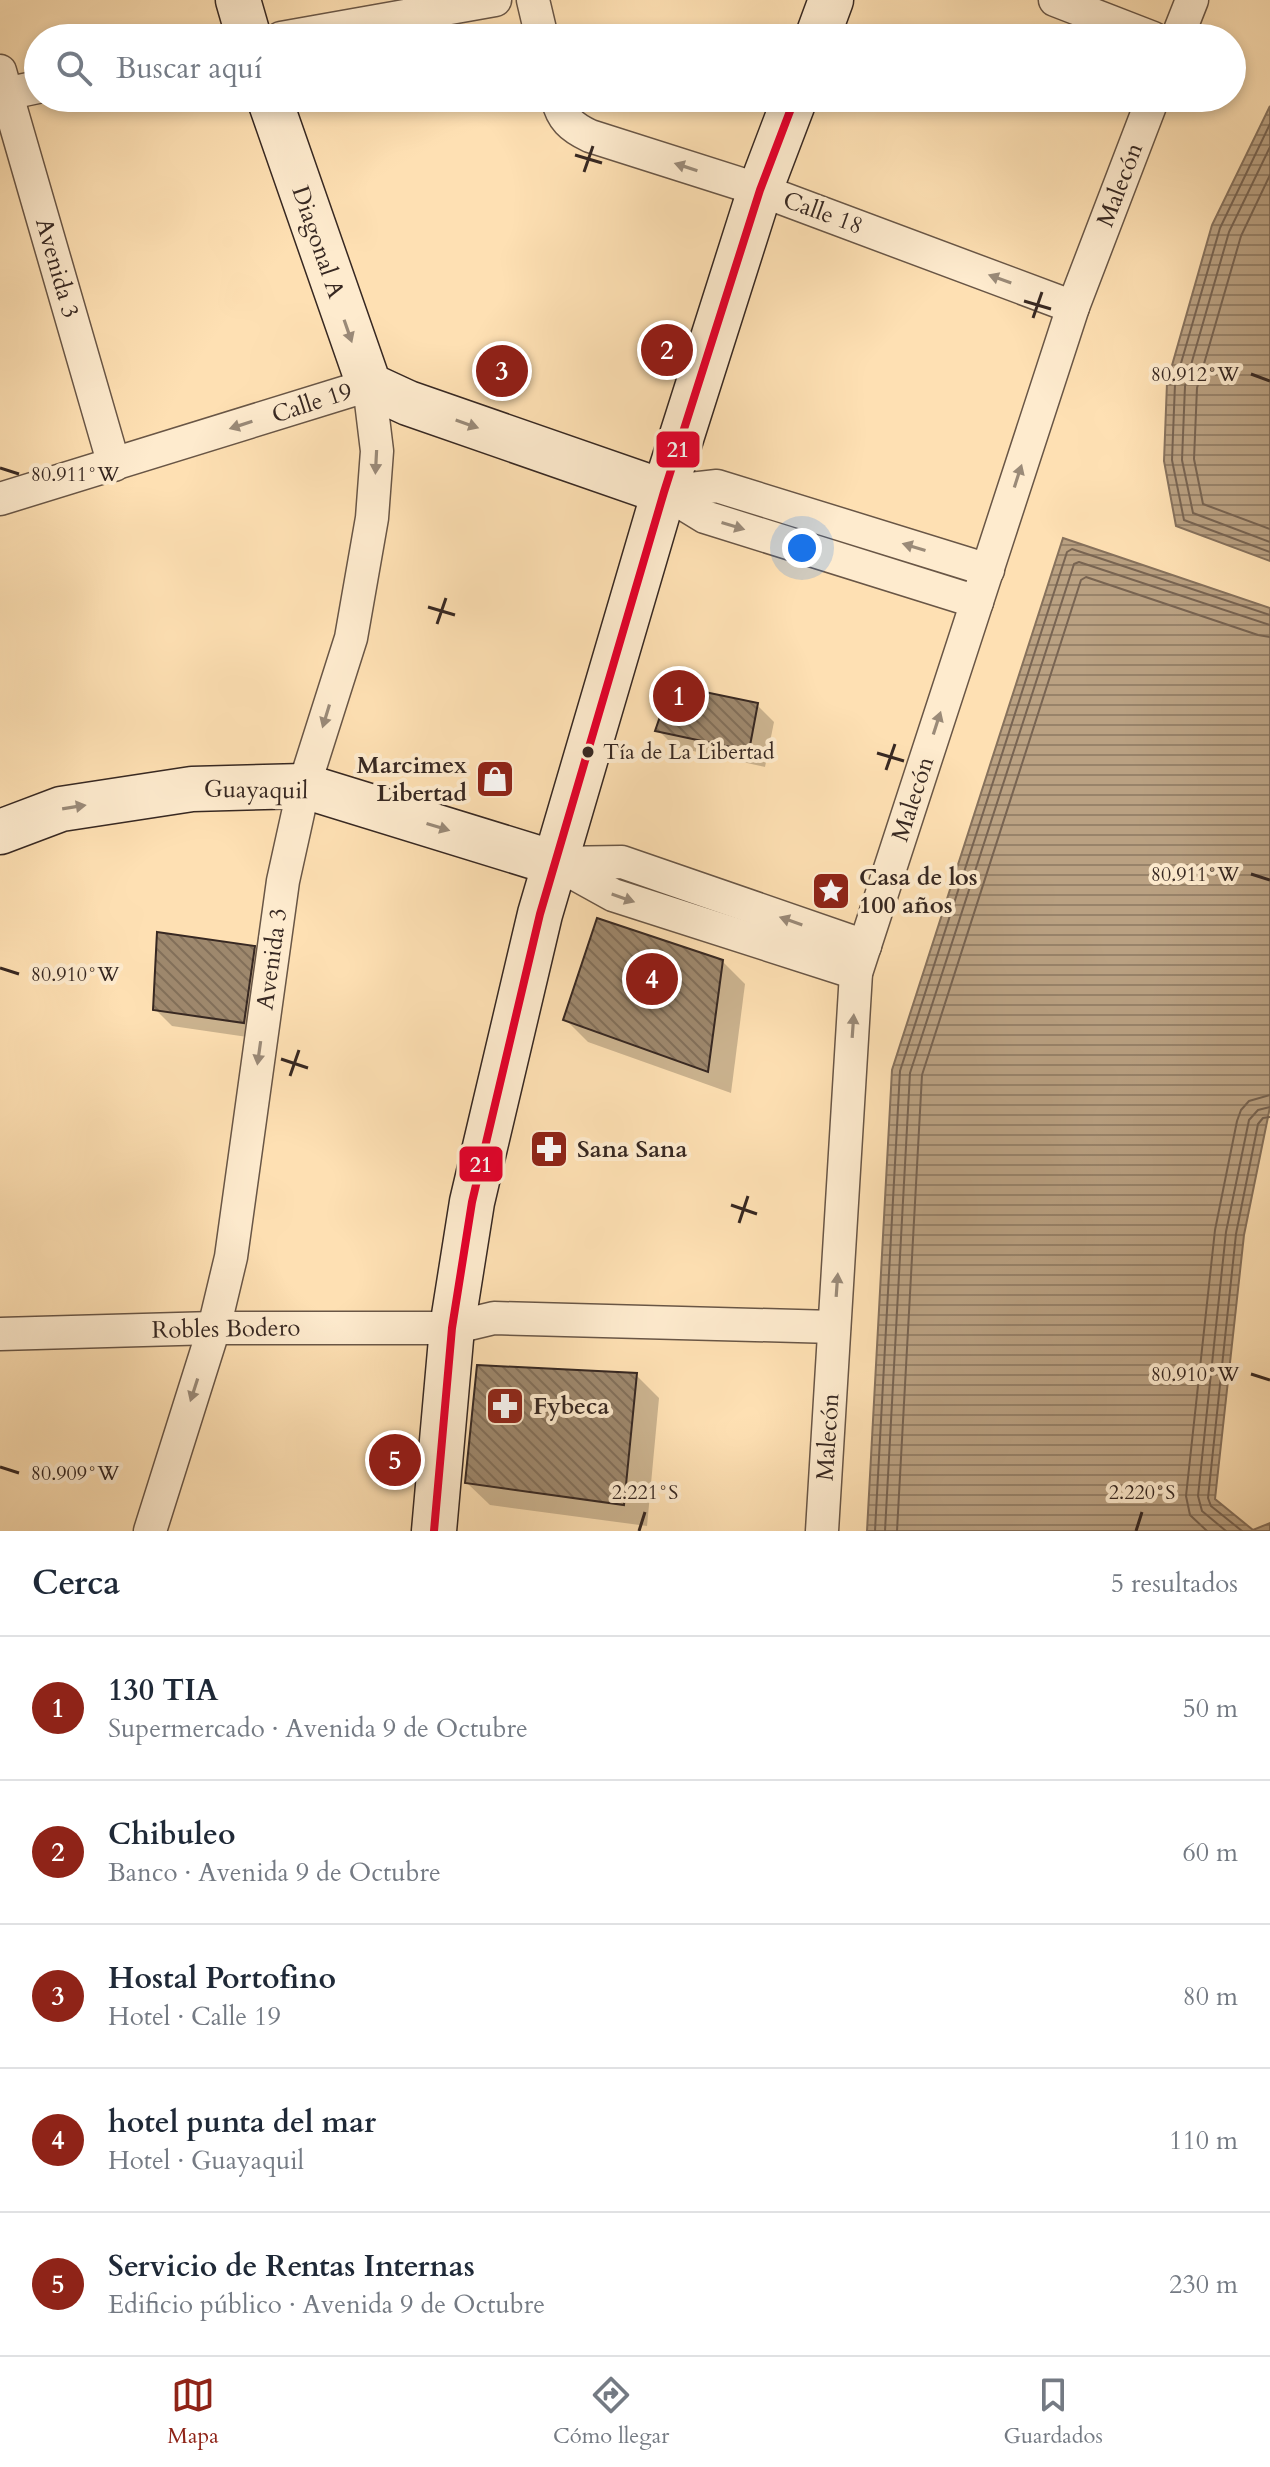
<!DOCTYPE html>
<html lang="es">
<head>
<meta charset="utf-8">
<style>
  :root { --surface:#fff; --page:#f6f6f7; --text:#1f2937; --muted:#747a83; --line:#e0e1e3; --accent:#8f2418 }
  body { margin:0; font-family:Cardo,serif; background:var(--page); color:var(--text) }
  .you { position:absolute; left:802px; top:548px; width:28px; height:28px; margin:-20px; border:6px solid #fff; border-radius:50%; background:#1a73e8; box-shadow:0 0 0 12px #1a73e833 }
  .badge { display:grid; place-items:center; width:52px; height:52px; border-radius:50%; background:var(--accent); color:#fff; font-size:26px; font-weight:700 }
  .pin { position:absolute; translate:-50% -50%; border:4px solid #fff; box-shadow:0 2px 8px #0006 }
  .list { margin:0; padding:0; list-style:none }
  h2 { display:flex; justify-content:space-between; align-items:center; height:104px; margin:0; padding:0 32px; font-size:34px }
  h2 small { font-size:26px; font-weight:400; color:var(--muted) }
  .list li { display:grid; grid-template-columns:52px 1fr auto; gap:24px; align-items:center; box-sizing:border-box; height:144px; padding:0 32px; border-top:2px solid var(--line) }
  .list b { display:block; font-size:30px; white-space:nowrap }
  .list p { margin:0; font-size:26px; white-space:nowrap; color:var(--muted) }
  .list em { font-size:26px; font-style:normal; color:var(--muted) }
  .icon { flex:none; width:44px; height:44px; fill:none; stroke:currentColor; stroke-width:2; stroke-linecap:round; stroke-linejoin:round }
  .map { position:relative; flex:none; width:1270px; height:1531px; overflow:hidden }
  .search { position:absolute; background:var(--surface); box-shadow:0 4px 12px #0003; left:24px; right:24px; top:24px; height:88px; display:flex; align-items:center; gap:20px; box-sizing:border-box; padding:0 28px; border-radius:44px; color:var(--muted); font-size:30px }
  .sheet { height:824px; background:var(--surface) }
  nav { display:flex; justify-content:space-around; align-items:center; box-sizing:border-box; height:112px; border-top:2px solid var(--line); background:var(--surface); font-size:22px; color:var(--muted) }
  nav a { display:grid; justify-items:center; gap:4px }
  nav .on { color:var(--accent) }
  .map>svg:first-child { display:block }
</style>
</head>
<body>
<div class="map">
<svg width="1270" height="1531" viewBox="0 0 1270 1531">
  <defs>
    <pattern id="water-rules" width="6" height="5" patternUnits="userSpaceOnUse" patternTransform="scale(2)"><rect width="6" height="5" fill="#baa182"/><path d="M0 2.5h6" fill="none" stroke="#98836a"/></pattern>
    <pattern id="building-back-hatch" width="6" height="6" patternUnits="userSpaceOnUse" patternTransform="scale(2)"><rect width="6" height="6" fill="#9e886d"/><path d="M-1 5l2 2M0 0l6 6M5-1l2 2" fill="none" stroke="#826f59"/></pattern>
  </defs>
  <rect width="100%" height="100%" fill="#fee0b3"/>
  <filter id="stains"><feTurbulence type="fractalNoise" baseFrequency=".0025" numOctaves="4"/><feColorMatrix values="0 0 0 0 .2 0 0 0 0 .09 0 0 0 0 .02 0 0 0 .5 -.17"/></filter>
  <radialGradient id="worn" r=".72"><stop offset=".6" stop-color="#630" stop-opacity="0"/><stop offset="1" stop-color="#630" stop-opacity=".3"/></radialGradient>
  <g fill="url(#water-rules)" stroke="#86715c" stroke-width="2">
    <polygon points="1270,106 1270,561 1176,526 1164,461 1167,383 1212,225"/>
    <polygon points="1063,538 1270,608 1270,1107 1244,1235 1215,1499 1253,1530 1270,1523 1270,1531 867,1531 892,1070"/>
  </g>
  <g fill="#0003">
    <polygon points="757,705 774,722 765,767 675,747 658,730"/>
    <polygon points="254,948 271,966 261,1039 172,1026 155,1009"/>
    <polygon points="722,961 745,984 731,1093 588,1042 565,1019"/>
    <polygon points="636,1375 659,1398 647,1526 490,1505 467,1483"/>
  </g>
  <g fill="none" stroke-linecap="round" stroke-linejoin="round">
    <g stroke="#786452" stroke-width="2">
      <polyline points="1270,124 1220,228 1175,384 1172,460 1184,520 1270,552"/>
      <polyline points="1270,147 1229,232 1185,386 1182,460 1193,513 1270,542"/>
      <polyline points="1270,175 1241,236 1197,388 1194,459 1203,504 1270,529"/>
      <polyline points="875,1531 900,1071 1067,552 1072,549 1270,615"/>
      <polyline points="885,1531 910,1073 1074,564 1079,562 1270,625"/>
      <polyline points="897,1531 922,1075 1081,580 1086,577 1258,635 1270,637"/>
      <polyline points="1207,1531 1190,1515 1186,1496 1215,1230 1237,1121 1241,1110 1249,1101 1270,1095"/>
      <polyline points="1226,1531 1202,1511 1198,1496 1226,1232 1249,1120 1258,1110 1270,1107"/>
      <polyline points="1242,1531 1211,1506 1208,1498 1236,1234 1258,1124 1263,1118 1270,1117"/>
    </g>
  </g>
  <g fill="url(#building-back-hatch)" stroke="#372822" stroke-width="2">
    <polygon points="671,685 758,703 749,751 655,731"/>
    <polygon points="597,918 723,960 708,1072 563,1020"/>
    <polygon points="157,932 255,946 244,1023 153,1010"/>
    <polygon points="477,1365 637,1373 624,1505 465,1483"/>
  </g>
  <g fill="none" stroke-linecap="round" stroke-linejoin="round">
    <defs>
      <g id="street">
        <polyline points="533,0 542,38"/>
        <polyline points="1055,0 1153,38"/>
        <polyline points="281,38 495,0"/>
        <polyline points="1177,38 1192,0"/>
        <polyline points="0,71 114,465"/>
        <polyline points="0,95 38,87"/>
        <path d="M557,98c5,21 14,29 33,38l170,54 313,117"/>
        <polyline points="664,492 717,486 988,570"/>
        <polyline points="664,492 705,517 977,602"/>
        <polyline points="0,499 369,385 377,451 372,518 351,638 304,786 283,881 231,1257 214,1328 150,1531"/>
        <polyline points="554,863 622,862 865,946"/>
        <polyline points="557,864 613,895 856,973"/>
        <polyline points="0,1334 214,1328 452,1328 494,1318 834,1327"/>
        <polyline points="822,1531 856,973 1073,307 1153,98"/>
      </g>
      <g id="secondary">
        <polyline points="238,0 249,38"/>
        <polyline points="817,38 831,0"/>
        <polyline points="269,98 369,385 408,403 664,492"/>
        <polyline points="0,832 61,809 192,789 304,786 554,863"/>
        <polyline points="434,1531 452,1328 472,1202 540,914 664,492 760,190 795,98"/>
      </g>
    </defs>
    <use href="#street" stroke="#695646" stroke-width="35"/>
    <use href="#secondary" stroke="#372822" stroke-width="47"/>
    <use href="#street" stroke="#feebce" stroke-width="32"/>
    <use href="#secondary" stroke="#feebce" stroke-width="44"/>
    <defs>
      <polyline id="bus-1" points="434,1531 452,1328 472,1202 540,914 664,492 760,190 795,98"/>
    </defs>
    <use href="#bus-1" stroke="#feebce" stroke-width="14"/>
    <use href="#bus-1" stroke="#e4002b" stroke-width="8"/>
  </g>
  <defs><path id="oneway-solid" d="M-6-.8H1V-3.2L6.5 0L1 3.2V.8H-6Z" transform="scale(2)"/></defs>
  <g fill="#9a8a78">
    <use href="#oneway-solid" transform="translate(686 167) rotate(-162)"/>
    <use href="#oneway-solid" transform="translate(1000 279) rotate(-160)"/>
    <use href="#oneway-solid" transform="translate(348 331) rotate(71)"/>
    <use href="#oneway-solid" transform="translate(467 424) rotate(19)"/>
    <use href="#oneway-solid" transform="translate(241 425) rotate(162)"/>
    <use href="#oneway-solid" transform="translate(376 462) rotate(93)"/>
    <use href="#oneway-solid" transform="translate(1018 476) rotate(-72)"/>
    <use href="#oneway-solid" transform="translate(733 526) rotate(17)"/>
    <use href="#oneway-solid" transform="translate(914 547) rotate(-163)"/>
    <use href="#oneway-solid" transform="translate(326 716) rotate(107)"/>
    <use href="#oneway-solid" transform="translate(937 723) rotate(-72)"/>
    <use href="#oneway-solid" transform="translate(74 807) rotate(-9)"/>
    <use href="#oneway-solid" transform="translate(438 827) rotate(17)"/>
    <use href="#oneway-solid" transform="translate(623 898) rotate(19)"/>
    <use href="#oneway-solid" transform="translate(791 921) rotate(-161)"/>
    <use href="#oneway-solid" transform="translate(853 1026) rotate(-86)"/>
    <use href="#oneway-solid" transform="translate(259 1053) rotate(98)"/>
    <use href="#oneway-solid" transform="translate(837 1285) rotate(-86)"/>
    <use href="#oneway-solid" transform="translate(194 1390) rotate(108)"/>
  </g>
  <path fill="none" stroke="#372822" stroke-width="3" d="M575,155l27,8M584,172l9,-26M1024,301l27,8M1033,318l9,-26M1251,374l19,7M0,468l19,6M428,607l27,8M437,624l9,-26M877,753l27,8M886,770l9,-26M1251,874l19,6M0,968l19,6M281,1059l27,9M290,1076l9,-26M731,1205l26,9M739,1223l9,-27M1251,1374l19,6M0,1467l19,6M639,1531l6,-19M1136,1531l6,-19"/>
  <defs>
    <symbol id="shop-square" viewBox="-11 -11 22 22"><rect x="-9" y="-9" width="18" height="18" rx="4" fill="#8f2418" stroke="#feebce"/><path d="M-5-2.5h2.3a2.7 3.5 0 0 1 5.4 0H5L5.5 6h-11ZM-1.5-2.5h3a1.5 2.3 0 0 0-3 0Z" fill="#fff"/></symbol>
    <symbol id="sight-square" viewBox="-11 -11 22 22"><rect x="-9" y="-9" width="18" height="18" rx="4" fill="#8f2418" stroke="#feebce"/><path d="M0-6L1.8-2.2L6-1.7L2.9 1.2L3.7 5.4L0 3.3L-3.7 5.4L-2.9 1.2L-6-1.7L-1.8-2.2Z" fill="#fff"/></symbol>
    <symbol id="pharmacy-square" viewBox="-11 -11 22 22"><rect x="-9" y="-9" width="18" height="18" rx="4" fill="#8f2418" stroke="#feebce"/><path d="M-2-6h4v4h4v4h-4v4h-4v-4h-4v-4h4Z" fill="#fff"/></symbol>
  </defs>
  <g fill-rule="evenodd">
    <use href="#shop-square" x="473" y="757" width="44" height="44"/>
    <use href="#sight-square" x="809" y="869" width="44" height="44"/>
    <use href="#pharmacy-square" x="527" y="1127" width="44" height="44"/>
    <use href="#pharmacy-square" x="483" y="1384" width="44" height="44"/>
  </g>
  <circle fill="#372822" stroke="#feebce" stroke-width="3" cx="588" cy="752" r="7"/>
  <g text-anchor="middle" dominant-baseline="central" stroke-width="8" stroke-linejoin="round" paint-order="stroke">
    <g font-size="22" fill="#372822" stroke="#feebce" text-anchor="start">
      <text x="603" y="752">Tía de La Libertad</text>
    </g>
    <g font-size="24" fill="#372822" stroke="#feebce">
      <text transform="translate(1120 185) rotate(-69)">Malecón</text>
      <text transform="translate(823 213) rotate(20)">Calle 18</text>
      <text transform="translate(318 242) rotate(71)">Diagonal A</text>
      <text transform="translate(57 268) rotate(74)">Avenida 3</text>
      <text transform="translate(312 403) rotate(-18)">Calle 19</text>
      <text transform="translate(256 790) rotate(1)">Guayaquil</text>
      <text transform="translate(913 799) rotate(-72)">Malecón</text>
      <text transform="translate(272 959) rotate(-82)">Avenida 3</text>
      <text transform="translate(226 1329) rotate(-1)">Robles Bodero</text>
      <text transform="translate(828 1437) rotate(-86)">Malecón</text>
    </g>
    <g font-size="24" font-weight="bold" fill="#372822" stroke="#feebce" text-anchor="start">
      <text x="467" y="765" text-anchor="end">Marcimex<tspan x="467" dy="28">Libertad</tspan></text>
      <text x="859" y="877">Casa de los<tspan x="859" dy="28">100 años</tspan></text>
      <text x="577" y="1149">Sana Sana</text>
      <text x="533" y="1406">Fybeca</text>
    </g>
  </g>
  <g font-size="20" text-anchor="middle" fill="#372822" stroke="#feebce" stroke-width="8" stroke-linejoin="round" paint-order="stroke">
    <text x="1195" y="381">80.912°W</text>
    <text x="75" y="481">80.911°W</text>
    <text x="1195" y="881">80.911°W</text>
    <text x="75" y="981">80.910°W</text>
    <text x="1195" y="1381">80.910°W</text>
    <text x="75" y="1480">80.909°W</text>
    <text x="645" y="1499">2.221°S</text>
    <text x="1142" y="1499">2.220°S</text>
  </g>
  <g stroke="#feebce" stroke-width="3">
    <rect x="655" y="430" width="46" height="39" rx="8" fill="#e4002b"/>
    <rect x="458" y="1145" width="46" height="38" rx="8" fill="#e4002b"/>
  </g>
  <g font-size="22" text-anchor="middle" font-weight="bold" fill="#fff">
    <text x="678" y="457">21</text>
    <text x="481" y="1172">21</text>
  </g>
  <rect width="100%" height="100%" filter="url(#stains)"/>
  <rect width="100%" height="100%" fill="url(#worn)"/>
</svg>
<div class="you"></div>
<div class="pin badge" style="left:679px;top:696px">1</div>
<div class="pin badge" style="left:667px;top:350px">2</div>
<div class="pin badge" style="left:502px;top:371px">3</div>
<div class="pin badge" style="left:652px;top:979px">4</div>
<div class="pin badge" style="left:395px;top:1460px">5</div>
<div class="search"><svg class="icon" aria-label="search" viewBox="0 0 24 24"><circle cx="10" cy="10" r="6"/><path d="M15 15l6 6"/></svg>Buscar aquí</div>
</div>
<section class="sheet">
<h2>Cerca<small>5 resultados</small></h2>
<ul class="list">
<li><span class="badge">1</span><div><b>130 TIA</b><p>Supermercado · Avenida 9 de Octubre</p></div><em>50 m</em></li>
<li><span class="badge">2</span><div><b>Chibuleo</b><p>Banco · Avenida 9 de Octubre</p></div><em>60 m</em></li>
<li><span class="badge">3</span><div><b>Hostal Portofino</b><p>Hotel · Calle 19</p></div><em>80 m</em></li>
<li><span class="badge">4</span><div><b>hotel punta del mar</b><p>Hotel · Guayaquil</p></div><em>110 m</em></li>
<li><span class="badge">5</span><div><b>Servicio de Rentas Internas</b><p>Edificio público · Avenida 9 de Octubre</p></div><em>230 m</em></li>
</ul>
</section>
<nav>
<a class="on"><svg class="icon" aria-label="map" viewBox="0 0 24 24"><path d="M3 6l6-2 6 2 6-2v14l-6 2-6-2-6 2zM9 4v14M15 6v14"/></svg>Mapa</a>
<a><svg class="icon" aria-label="directions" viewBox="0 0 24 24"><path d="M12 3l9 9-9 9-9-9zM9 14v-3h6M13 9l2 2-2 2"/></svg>Cómo llegar</a>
<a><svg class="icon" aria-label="saved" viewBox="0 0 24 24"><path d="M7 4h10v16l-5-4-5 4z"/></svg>Guardados</a>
</nav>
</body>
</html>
